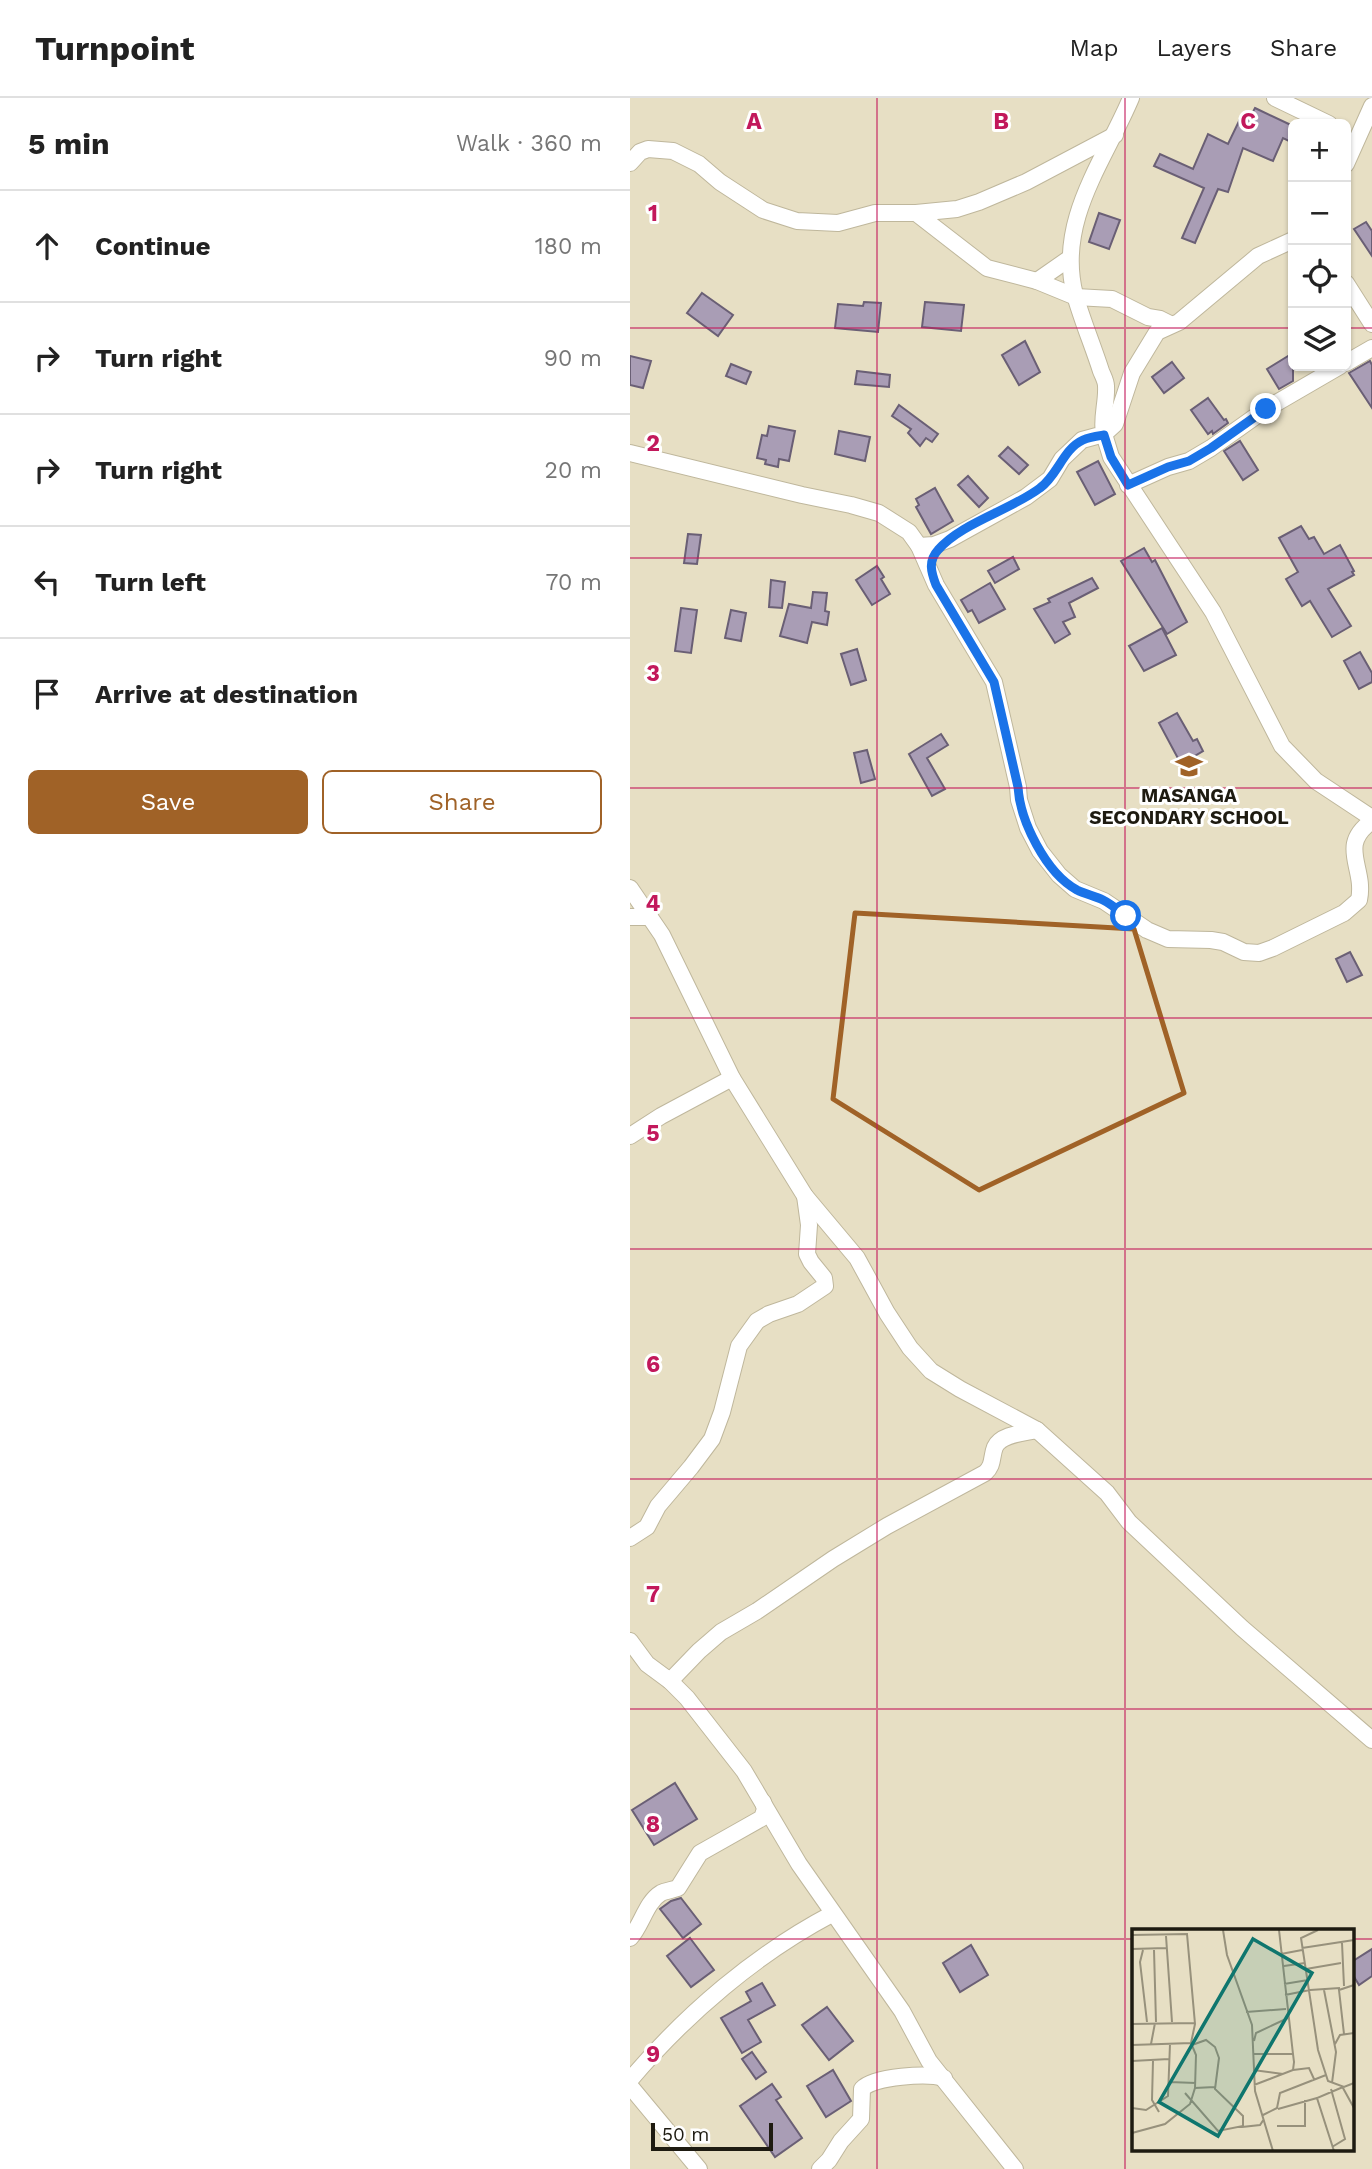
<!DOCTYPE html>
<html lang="en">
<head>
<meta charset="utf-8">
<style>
  :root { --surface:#fff; --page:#f6f6f6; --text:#222; --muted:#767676; --line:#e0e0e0; --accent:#a06227 }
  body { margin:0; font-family:"Work Sans",sans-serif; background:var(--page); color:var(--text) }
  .controls { position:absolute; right:21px; top:21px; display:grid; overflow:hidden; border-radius:10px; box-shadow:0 2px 5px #0004 }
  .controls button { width:63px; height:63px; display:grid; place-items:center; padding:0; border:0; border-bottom:2px solid var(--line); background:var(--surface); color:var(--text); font:35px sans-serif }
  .scale { position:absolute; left:21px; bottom:18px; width:122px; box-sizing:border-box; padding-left:7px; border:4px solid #1e1b11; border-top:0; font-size:19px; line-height:24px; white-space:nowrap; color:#1e1b11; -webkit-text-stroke:5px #fff; paint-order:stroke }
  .stop { position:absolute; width:21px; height:21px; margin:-16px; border:5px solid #1a73e8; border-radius:50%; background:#fff }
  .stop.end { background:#1a73e8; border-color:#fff; box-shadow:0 2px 7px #0008 }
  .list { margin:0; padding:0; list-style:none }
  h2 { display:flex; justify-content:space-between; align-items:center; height:91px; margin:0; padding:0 28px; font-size:30px }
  h2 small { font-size:23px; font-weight:400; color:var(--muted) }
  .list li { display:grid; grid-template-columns:46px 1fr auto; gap:21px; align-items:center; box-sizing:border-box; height:112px; padding:0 28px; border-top:2px solid var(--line) }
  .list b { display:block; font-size:26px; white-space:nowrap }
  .list em { font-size:23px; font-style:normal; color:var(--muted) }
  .actions { display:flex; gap:14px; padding:21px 28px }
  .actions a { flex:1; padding:16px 0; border:2px solid var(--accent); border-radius:10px; text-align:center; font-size:24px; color:var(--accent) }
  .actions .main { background:var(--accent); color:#fff }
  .icon { flex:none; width:38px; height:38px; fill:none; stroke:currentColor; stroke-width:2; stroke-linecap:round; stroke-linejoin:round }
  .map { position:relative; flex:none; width:742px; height:2071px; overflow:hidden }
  header { display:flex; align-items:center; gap:42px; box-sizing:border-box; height:98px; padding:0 35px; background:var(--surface); border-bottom:2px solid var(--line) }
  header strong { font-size:33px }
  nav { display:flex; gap:38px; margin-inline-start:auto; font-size:24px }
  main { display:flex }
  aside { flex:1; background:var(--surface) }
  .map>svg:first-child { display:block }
</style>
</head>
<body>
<header>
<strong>Turnpoint</strong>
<nav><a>Map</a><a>Layers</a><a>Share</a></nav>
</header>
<main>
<aside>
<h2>5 min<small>Walk · 360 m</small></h2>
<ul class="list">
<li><svg class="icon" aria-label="ahead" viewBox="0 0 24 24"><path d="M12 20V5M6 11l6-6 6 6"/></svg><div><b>Continue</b></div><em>180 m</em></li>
<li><svg class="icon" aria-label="right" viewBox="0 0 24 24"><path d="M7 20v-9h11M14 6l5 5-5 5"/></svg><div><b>Turn right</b></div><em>90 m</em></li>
<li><svg class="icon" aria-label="right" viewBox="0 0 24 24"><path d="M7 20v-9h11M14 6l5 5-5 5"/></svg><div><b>Turn right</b></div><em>20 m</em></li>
<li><svg class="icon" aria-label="left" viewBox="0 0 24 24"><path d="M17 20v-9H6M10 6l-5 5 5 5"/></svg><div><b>Turn left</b></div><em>70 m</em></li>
<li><svg class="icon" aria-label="arrive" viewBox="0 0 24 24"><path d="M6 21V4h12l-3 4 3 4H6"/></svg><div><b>Arrive at destination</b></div></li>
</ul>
<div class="actions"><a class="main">Save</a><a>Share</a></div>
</aside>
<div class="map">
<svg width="742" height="2071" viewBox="0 0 742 2071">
  <rect width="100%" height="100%" fill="#e7dfc4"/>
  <g fill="#a99db5" stroke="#6a5f75" stroke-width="2">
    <polygon points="625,10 663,28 663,45 653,40 643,63 613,50 598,94 588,91 565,145 552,140 574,90 524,68 530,56 563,71 578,36 598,46 611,19 618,23"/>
    <polygon points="469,115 490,122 479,151 459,144"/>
    <polygon points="736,124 742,133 742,158 724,131"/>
    <polygon points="72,195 103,217 88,238 57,215"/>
    <polygon points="234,204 251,205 248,234 205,230 208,206 233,208"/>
    <polygon points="295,204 334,207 331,233 292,229"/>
    <polygon points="395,243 410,274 389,287 372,257"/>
    <polygon points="663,255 663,283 649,291 637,271"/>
    <polygon points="0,258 21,263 13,290 0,287"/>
    <polygon points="740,263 742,267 742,310 719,275"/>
    <polygon points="542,264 554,280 534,295 522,279"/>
    <polygon points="101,266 121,274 116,286 96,278"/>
    <polygon points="227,273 260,277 259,289 225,286"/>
    <polygon points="578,300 594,322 596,321 598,325 583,336 582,333 578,336 561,312"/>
    <polygon points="269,307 308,336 302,344 296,340 290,348 278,335 281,331 262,318"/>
    <polygon points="139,328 165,333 159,363 149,361 148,369 135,366 136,362 127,360 132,337 137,338"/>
    <polygon points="209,333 240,339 235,363 205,356"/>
    <polygon points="610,343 628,372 613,382 594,353"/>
    <polygon points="378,349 398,367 389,376 369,358"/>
    <polygon points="468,363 485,396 465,407 447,374"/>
    <polygon points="338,378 358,400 349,409 328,387"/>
    <polygon points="305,390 323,423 301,436 286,409 289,407 286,401"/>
    <polygon points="671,428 679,441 684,439 694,456 710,447 724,473 722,474 724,477 698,491 721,528 702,539 680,503 672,508 656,481 668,474 649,440"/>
    <polygon points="58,436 71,437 67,466 54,465"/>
    <polygon points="514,450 522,464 525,462 557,524 537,536 491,463"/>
    <polygon points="383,459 389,471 365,485 358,473"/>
    <polygon points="247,468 254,479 251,481 260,496 242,507 226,482"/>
    <polygon points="462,480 468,490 439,505 445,519 433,524 440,536 425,545 404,511 420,504 418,501"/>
    <polygon points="141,482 155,484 152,510 139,509"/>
    <polygon points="360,485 375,511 349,525 342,512 338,514 331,502"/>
    <polygon points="183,494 197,495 195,513 199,514 197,527 182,524 177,545 150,538 159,506 181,510"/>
    <polygon points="51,510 67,512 61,555 45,553"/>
    <polygon points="101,512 116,515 111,543 95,540"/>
    <polygon points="532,530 546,557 514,573 499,548"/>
    <polygon points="227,551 236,582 221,587 211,556"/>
    <polygon points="730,554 742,575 742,584 729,591 714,563"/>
    <polygon points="547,615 563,643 567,641 573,653 551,666 529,625"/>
    <polygon points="311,636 318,647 297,660 315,691 302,698 279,656"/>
    <polygon points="237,652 245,681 231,685 224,655"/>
    <polygon points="720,854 732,877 717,884 706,861"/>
    <polygon points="45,1685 67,1721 24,1747 2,1712"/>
    <polygon points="51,1800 71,1826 53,1840 30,1811 41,1803"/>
    <polygon points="60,1840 84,1872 61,1889 37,1858"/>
    <polygon points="341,1847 358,1877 330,1894 313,1865"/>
    <polygon points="742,1851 742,1878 729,1887 723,1877 723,1863"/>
    <polygon points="132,1885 145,1907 118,1922 131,1944 112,1955 91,1920 121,1903 116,1894"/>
    <polygon points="197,1909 223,1943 199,1962 172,1927"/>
    <polygon points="122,1954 136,1974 126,1981 112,1961"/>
    <polygon points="203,1972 221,2003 196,2019 177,1988"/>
    <polygon points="142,1986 151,1999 146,2002 172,2040 145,2059 110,2008"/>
  </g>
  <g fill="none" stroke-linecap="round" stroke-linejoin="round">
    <defs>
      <g id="minor">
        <polyline points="645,0 699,26"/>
        <polyline points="0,65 10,54 18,51 43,53 69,66 90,84 133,112 167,123 208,125 245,115 286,115 357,170 407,183 446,199 482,201 518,219 530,221 540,226"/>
        <polyline points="716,66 742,8"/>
        <polyline points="286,115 327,111 349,104 396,84 485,37"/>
        <polyline points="663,142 628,158 549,224 527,234 502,275 485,326 474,336 481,359 583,514 652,648 686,683 742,720"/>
        <polyline points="407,183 440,160"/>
        <polyline points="716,185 742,226"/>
        <polyline points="716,265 742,250"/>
        <path d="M0,355l172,42 49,10 28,8 30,19 10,14 17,39 58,97 24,105 1,13 9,28 12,23 19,24 16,14 29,12 43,29 21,9 43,1 12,2 21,10 15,1 14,-5 71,-35 15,-13c7,-33 -22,-54 13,-79"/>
        <polyline points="498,387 538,369 559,363 581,350 636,311 710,268"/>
        <path d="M289,448l15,-1 16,-6 76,-42 24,-18 12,-20 20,-19 22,-6c-3,-17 3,-31 2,-48 0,-5 -3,-10 -5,-15 -8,-25 -19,-51 -26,-76 -19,-74 29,-133 56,-197"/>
        <polyline points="0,790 32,837 102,980 175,1098 227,1160 257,1215 280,1250 301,1273 330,1291 407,1332 477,1395 499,1424 612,1530 742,1642"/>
        <polyline points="0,819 20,819"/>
        <polyline points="0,1038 31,1018 102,980"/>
        <polyline points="0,1440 17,1429 28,1408 61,1369 82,1341 92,1314 109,1248 127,1223 139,1216 168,1206 195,1188 194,1180 181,1164 177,1156 179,1127 175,1098"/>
        <polyline points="0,1543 17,1566 40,1583 57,1600 114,1673 169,1766 272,1913 299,1963 385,2071"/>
        <path d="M40,1583l29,-30 22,-19 36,-21 76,-52 54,-33 98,-53c9,-8 6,-16 10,-26 6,-13 29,-14 42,-17"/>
        <path d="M0,1840c12,-13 16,-36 31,-45 4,-2 11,-3 17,-5l22,-35 62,-35 3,-9 -2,-7"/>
        <path d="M0,1982c56,-66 126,-126 202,-166"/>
        <polyline points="0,1988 69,2071"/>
        <path d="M190,2071l9,-9 12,-19 20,-22 1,-30c12,-13 66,-16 82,-11"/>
      </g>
    </defs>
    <use href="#minor" stroke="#bfb79c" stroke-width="18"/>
    <use href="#minor" stroke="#fff" stroke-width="16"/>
  </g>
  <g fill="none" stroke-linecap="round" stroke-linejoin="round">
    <path stroke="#1a73e8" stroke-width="9" d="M496,818c-8,-6 -15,-12 -23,-16 -8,-4 -18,-6 -26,-10 -31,-17 -57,-69 -59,-103l-24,-105 -58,-97c-5,-13 -8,-24 2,-35 23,-27 73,-40 102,-62 18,-13 23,-39 43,-48 7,-3 15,-4 21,-5l7,22 17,28 40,-18 21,-6 22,-13 55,-39"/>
  </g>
  <path fill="none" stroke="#a06227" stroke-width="5" stroke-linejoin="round" d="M225,815l279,16 50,164 -205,97 -146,-91z"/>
  <path fill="none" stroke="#c2185b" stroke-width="2" stroke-opacity="0.55" d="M247,0v2071M495,0v2071M0,230h663M716,230h26M0,460h742M0,690h742M0,920h742M0,1151h742M0,1381h742M0,1611h742M0,1841h504M723,1841h19"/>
  <defs>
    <symbol id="school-bare" viewBox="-9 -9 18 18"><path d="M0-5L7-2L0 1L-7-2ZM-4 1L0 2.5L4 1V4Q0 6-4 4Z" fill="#a06227" stroke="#fff" stroke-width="2.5" paint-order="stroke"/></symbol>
  </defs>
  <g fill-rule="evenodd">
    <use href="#school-bare" x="540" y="649" width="38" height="38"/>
  </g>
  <g text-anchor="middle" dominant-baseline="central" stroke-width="6" stroke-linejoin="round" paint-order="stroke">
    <g font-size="19" font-weight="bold" fill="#1e1b11" stroke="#fff">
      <text x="559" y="697">MASANGA<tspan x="559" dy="22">SECONDARY SCHOOL</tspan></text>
    </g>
  </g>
  <g transform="translate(502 1831)">
    <rect width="222" height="222" fill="#e7dfc4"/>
    <path fill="none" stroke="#97917c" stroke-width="2" d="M91,1l4,25 25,70 3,66 18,60M147,1l14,124M186,1l-17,8 17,112 10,31 16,6 10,-4M0,6l55,-1 8,90 -4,19 -59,2M34,7l6,86M210,14l2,43M170,19l52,-8M0,20l34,-1M11,21l-3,12 7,60M22,21l2,72M149,25l21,-4M152,37l21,-3M174,40l35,-6M152,55l24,-4M178,61l30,-2M192,61l12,62 -4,31M153,66l25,-5M114,83l40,-3M0,95l63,-1M212,105l-5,-44 15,-5M122,112l2,-8 32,-15M59,114l5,12 -1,33M19,115l4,-21M203,115l5,-9 14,-2M122,125h39l1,8 -1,8 -39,15M0,132l37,-2M21,132l-1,39 7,12M121,141l30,4M161,141l16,-2 5,11M37,153l27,1M211,159l11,20M199,160l14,50 -13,8M53,164l33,38 25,-5v-10l-28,-27 4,-31 -4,-11 -9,-7 -14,5M0,179l14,2 22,-14 2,-52M146,180l39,-11M131,186l14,-7 3,-15 46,-18M145,197h28v-26M110,198l18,-2 4,-6M0,204l33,-9 25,-20 5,-16 20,-1M202,222l-17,-53 26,-11"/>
    <path fill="#0f766e" fill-opacity="0.15" stroke="#0f766e" stroke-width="3.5" d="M121,10l59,34 -94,163 -59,-34z"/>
    <rect width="222" height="222" fill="none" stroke="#1e1b11" stroke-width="3.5"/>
  </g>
  <g font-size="23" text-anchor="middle" font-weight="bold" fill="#c2185b" stroke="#fff" stroke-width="6" stroke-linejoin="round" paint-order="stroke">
    <text x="124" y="31">A</text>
    <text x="371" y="31">B</text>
    <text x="618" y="31">C</text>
    <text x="23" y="123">1</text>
    <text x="23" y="353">2</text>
    <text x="23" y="583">3</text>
    <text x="23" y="813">4</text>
    <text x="23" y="1043">5</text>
    <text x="23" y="1274">6</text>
    <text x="23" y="1504">7</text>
    <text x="23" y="1734">8</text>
    <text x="23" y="1964">9</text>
  </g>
</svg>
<div class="controls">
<button>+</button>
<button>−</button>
<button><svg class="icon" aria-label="locate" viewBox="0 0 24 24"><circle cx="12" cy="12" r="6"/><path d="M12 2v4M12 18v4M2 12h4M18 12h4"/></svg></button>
<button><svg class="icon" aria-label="layers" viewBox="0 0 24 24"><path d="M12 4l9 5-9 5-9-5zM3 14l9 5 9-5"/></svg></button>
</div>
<div class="scale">50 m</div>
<div class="stop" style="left:496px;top:818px"></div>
<div class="stop end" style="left:636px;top:311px"></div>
</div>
</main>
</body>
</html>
